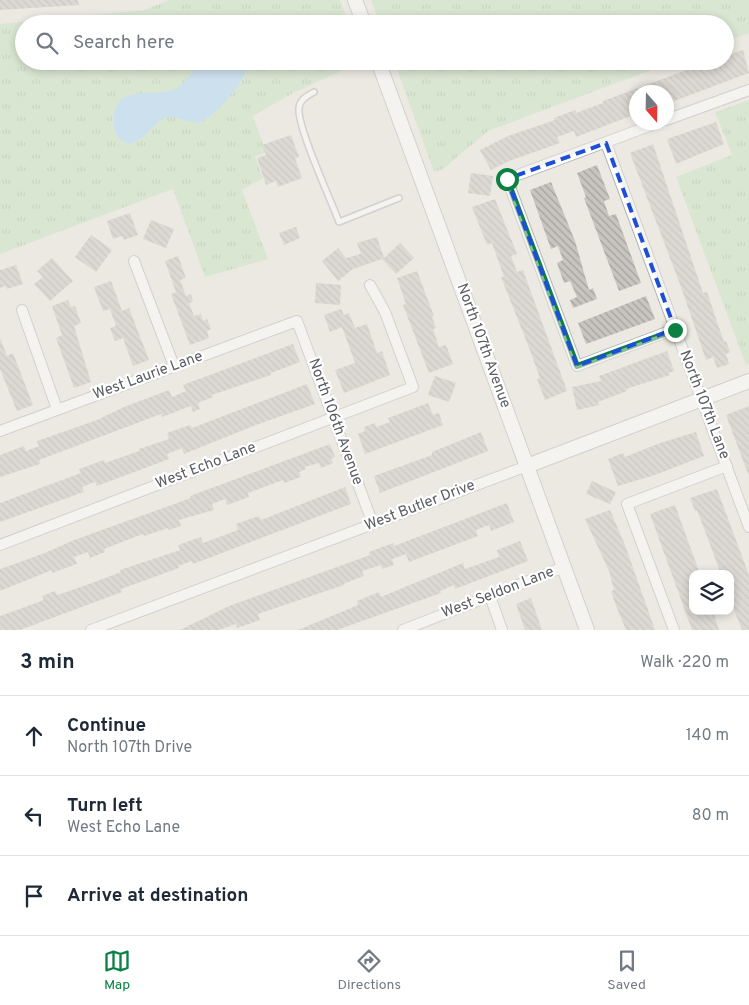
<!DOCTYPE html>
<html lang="en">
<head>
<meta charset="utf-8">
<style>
  :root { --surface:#fff; --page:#f2f2f3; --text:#1f2937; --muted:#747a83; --line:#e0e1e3; --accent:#0b8043 }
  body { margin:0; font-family:Overpass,sans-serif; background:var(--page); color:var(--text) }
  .controls { position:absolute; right:15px; bottom:15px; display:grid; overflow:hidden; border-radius:10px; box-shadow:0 2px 8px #0003 }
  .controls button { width:45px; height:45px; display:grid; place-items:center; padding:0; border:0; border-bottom:1px solid var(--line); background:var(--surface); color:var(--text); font:25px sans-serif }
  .compass { position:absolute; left:629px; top:85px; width:45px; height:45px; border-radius:50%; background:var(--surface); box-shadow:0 2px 8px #0003; rotate:160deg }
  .stop { position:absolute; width:15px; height:15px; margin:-11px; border:4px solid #0b8043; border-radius:50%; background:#fff }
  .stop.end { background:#0b8043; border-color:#fff; box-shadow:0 1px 5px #0008 }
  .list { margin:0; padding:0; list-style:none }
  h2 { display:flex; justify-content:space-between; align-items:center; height:65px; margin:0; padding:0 20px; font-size:21px }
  h2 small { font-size:16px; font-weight:400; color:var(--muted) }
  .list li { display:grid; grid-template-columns:32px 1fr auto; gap:15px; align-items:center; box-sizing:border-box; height:80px; padding:0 20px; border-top:1px solid var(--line) }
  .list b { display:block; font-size:19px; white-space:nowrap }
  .list p { margin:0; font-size:16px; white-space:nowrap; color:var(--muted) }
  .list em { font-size:16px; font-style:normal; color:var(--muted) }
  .icon { flex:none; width:28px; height:28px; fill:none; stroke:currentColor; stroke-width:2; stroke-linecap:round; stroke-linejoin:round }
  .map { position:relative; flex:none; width:749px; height:630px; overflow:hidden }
  .search { position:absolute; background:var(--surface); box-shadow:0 2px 8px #0003; left:15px; right:15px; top:15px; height:55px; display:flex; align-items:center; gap:12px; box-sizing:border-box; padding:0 18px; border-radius:28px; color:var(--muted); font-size:19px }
  .sheet { height:305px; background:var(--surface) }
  nav { display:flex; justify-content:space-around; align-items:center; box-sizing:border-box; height:70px; border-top:1px solid var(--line); background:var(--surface); font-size:14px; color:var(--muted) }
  nav a { display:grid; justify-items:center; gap:2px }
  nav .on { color:var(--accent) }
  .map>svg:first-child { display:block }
</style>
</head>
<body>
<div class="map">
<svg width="749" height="630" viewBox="0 0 749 630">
  <defs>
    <pattern id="grass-tufts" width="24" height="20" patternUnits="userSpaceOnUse" patternTransform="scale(1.25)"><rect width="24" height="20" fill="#c1e3bf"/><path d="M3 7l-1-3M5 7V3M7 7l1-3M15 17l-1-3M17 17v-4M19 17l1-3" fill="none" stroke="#a0bb9f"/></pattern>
    <pattern id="building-back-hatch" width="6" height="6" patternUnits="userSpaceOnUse" patternTransform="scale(1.25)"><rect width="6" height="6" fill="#c8c4bf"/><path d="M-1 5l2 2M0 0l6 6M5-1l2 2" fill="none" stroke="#a5a29f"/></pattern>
  </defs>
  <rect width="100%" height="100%" fill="#ece9e2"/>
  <g fill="url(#grass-tufts)">
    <polygon points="169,0 340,0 349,24 24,24 24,61 363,61 293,93 253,116 266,152 255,157 263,178 242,190 268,259 205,277 173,189 0,254 0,24 144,10"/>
    <polygon points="371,0 749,0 749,33 725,42 725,24 380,24"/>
    <polygon points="394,61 675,61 488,131 443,169 434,172"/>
    <polygon points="749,100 749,364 746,365 676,177 732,155 715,112"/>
  </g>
  <path fill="#a4d8fa" d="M199,61h48c4,16 -33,57 -47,61 -8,2 -22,-4 -30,-6 -21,8 -22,24 -41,28l-10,-5c-6,-11 -7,-18 -4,-29 7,-24 37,-14 55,-19 14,-4 22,-18 29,-30z"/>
  <g fill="url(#building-back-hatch)">
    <polygon points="0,0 78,0 79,5 0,10"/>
    <polygon points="743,50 749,73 666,104 666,92 636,92 636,114 576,137 574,131 557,137 560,143 509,161 491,170 480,150 508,136 555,120 554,118 575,110 576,113 603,103 603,101 711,61 725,61 725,56"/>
    <polygon points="716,122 724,144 676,164 667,139"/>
    <polygon points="291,135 299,157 295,158 302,178 278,187 276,181 266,185 257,158 266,155 262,145"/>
    <polygon points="653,144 703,293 707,292 724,342 726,341 730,352 726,354 729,364 717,368 713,357 706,360 681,287 630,153"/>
    <polygon points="597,165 610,199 604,201 609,216 616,214 641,283 619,291 584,198 586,197 577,173"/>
    <polygon points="471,173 493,176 490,196 468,193"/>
    <polygon points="551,182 575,241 589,290 593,288 597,299 573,308 570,300 577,297 570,281 564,283 557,263 563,260 558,246 551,249 530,190"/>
    <polygon points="495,199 517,254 511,256 517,272 523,270 567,391 545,400 537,379 540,378 528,345 501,277 504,277 492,243 487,245 472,207"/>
    <polygon points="130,213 138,235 124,240 122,236 113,239 107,221"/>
    <polygon points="151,220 174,229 166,248 143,239"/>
    <polygon points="296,227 300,238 284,245 279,233"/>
    <polygon points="91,235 112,250 96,272 75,257"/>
    <polygon points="377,237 384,258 400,243 414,258 396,274 382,259 353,269 338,281 322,261 338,248 346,258 361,254 357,243"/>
    <polygon points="178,256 186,278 180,280 186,296 191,294 193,302 189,303 194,316 201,314 203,321 207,319 211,329 207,331 209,338 190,345 171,294 176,292 165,261"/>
    <polygon points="52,258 73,281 50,301 34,284 43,277 37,271"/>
    <polygon points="16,265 23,284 7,289 6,286 0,288 0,270"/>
    <polygon points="417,271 434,316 432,317 436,328 433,329 439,347 446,345 453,364 429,373 403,305 406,304 397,278"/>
    <polygon points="111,281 122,311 129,308 149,360 133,366 123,338 115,341 110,328 116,326 110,309 103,311 94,287"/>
    <polygon points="316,283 341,285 340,305 315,303"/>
    <polygon points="646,296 655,319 586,344 578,323"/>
    <polygon points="68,300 71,307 75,306 81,323 74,326 91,382 74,388 56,338 62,335 52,306"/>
    <polygon points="341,309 344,315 349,313 355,328 367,324 377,353 382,351 390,375 344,393 335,370 355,363 342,327 330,332 324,315"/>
    <polygon points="0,338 7,356 13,353 33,405 17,411 0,369"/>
    <polygon points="293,344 300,362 271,373 271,375 212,395 213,397 198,403 200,409 193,412 191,406 162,417 161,414 39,460 40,464 0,477 0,455 24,446 26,451 39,446 37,441 97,420 124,407 169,390 172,397 186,391 183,385"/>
    <polygon points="667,351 674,371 669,373 670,375 626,389 627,391 598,402 599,405 577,410 572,387 601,381 599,376"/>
    <polygon points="435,376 456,383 449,402 428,395"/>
    <polygon points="307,384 315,404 256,425 184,454 182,448 167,454 169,459 97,486 95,482 82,487 84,492 0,522 0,503 81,473 79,469 104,460 105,463 139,451 139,449 169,439 167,433 190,425 192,428"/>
    <polygon points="428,403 433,415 439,413 443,425 365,454 358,434 365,431 364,427 375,423 376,427 390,422 388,418"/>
    <polygon points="749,406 749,474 748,474 726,415"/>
    <polygon points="481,432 488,451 380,493 374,476 432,455 432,452"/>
    <polygon points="696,432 704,456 655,475 618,486 608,459 623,453 625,457 660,443"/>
    <polygon points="330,444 335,457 331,459 333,463 321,468 319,463 305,467 306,469 299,472 301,477 284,483 283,480 248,493 249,497 227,505 225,499 212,504 214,510 179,520 181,526 169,530 168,528 144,536 143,534 104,549 105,552 90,558 88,552 74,557 77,564 52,573 52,570 0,591 0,569 45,553 74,540 191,498 190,496"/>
    <polygon points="592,481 616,492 610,504 586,494"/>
    <polygon points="345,487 351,504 193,564 192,561 178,566 179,568 121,589 122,592 20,630 0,630 0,616 44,600 42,596 55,591 57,595 81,587 121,572 120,570 180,550 178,545 201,537 203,543 238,530 236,524 259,516 261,520"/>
    <polygon points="717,489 749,575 749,630 742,630 730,600 730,574 721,574 697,510 695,511 690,498"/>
    <polygon points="507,503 514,522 491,531 489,525 476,530 478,536 409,562 406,554 392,559 394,565 382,569 381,565 362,571 364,576 343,584 344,585 258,614 260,620 237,628 236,624 219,630 180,630 229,606 370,555 369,552 393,543 394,546"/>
    <polygon points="675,505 700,574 693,574 693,611 713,611 719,630 692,630 650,514"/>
    <polygon points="610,510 625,545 655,630 626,630 616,606 611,591 614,590 609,571 585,519"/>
    <polygon points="520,541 528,561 455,589 454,585 440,591 441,593 337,630 298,630 358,605 357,601 379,592 381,597 463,563 465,569 499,557 497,550"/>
    <polygon points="531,598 542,630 525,630 516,604"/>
  </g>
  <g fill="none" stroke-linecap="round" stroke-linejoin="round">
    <defs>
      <path id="lane" d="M314,92c-7,4 -14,7 -15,16 -2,19 32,92 40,114l60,-24"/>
      <g id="street">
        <polyline points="666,120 749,90"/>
        <polyline points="660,122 507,179 577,366 675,329"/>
        <polyline points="606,143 749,527"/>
        <polyline points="134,261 174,366"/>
        <polyline points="22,310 57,409"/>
        <polyline points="0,431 297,321 373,524"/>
        <polyline points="0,545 413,387 385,312 370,285"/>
        <polyline points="490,596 502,630"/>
        <polyline points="91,630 527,466"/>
        <polyline points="403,630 564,567"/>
        <polyline points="674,630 627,504 727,466"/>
      </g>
      <g id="secondary">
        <polyline points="355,0 364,24"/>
        <polyline points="378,61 587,630"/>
        <polyline points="527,466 749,381"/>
      </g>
    </defs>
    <use href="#lane" stroke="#afb3b6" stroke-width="8"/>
    <use href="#street" stroke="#afb3b6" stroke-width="12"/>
    <use href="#secondary" stroke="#aeb2b6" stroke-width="16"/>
    <use href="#lane" stroke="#fff" stroke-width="5"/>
    <use href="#street" stroke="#fff" stroke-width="10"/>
    <use href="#secondary" stroke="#fff" stroke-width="14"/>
  </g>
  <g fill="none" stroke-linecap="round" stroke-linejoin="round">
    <polyline stroke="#0b8043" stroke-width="6" points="507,179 577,366 675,330"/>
  </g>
  <path d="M0 0H749V630H0ZM606,143l69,186 -98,37 -70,-187z" fill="#ece9e2" fill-opacity=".55" fill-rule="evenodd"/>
  <path fill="none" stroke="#1d4ed8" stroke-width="4" stroke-dasharray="10 6" stroke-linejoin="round" d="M606,143l69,186 -98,37 -70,-187z"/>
  <g text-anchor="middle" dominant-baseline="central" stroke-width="4.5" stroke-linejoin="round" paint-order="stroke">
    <g font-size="15" fill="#5a5e62" stroke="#fff">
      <text transform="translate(483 346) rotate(70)">North 107th Avenue</text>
      <text transform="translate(148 376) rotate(-20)">West Laurie Lane</text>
      <text transform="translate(704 405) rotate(69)">North 107th Lane</text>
      <text transform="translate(335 422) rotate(70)">North 106th Avenue</text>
      <text transform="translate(206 466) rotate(-21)">West Echo Lane</text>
      <text transform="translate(420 506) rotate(-21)">West Butler Drive</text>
      <text transform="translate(498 593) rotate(-21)">West Seldon Lane</text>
    </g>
  </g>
</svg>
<div class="controls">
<button><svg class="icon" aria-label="layers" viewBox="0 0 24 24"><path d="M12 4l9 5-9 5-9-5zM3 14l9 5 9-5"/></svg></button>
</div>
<svg class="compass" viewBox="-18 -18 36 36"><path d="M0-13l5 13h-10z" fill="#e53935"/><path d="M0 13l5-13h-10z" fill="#747a83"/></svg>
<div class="stop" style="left:507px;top:179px"></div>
<div class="stop end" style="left:675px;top:330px"></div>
<div class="search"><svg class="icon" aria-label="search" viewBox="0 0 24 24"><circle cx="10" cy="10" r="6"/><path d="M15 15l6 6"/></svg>Search here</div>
</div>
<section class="sheet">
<h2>3 min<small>Walk · 220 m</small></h2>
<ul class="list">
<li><svg class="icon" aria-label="ahead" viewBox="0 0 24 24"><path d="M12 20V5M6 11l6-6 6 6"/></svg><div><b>Continue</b><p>North 107th Drive</p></div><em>140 m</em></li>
<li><svg class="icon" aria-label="left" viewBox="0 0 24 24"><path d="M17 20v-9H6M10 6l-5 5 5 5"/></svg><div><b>Turn left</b><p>West Echo Lane</p></div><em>80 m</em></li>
<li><svg class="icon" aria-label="arrive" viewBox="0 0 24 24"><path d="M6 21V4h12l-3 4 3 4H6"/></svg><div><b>Arrive at destination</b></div></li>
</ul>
</section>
<nav>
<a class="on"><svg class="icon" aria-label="map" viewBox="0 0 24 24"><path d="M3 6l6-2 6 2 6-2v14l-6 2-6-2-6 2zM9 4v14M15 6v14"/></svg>Map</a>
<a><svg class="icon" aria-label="directions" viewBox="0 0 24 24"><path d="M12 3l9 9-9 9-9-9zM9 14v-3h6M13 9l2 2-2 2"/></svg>Directions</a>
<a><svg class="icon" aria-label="saved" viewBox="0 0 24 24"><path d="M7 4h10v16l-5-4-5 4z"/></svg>Saved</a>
</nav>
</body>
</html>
